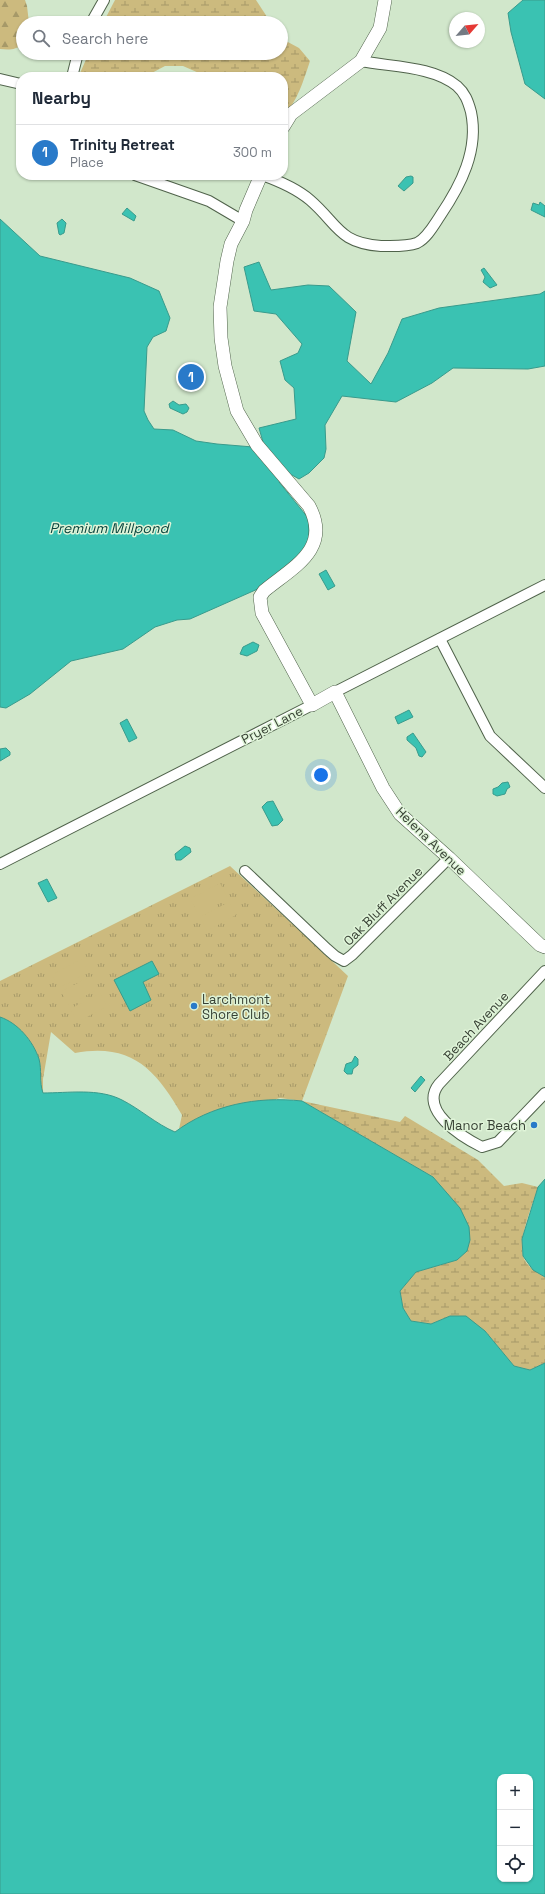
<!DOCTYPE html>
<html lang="en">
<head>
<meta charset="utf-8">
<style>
  :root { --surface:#fff; --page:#f2f2f3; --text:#1f2937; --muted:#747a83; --line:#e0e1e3; --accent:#297ac9 }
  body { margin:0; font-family:"Space Grotesk",sans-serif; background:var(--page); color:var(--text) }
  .controls { position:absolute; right:12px; bottom:12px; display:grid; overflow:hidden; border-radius:8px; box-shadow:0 1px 3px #0004 }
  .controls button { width:36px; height:36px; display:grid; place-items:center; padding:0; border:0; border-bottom:1px solid var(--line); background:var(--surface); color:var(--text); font:20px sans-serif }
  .compass { position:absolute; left:449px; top:12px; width:36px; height:36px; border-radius:50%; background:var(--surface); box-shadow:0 1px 3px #0004; rotate:62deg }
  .you { position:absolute; left:321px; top:775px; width:14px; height:14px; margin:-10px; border:3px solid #fff; border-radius:50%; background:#1a73e8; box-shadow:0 0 0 6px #1a73e833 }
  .badge { display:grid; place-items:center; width:26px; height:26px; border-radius:50%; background:var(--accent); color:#fff; font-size:13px; font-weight:700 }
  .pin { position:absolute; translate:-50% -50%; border:2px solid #fff; box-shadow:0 1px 4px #0006 }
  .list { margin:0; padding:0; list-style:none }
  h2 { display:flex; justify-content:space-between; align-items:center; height:52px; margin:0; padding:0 16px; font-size:17px }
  h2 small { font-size:13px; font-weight:400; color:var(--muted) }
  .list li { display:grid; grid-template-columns:26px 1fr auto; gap:12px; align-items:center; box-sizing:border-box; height:56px; padding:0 16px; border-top:1px solid var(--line) }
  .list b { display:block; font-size:15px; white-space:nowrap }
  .list p { margin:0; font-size:13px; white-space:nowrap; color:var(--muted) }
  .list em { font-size:13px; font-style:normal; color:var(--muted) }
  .icon { flex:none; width:22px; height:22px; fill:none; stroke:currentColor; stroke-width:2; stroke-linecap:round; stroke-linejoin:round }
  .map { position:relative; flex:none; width:545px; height:1894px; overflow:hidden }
  .search { position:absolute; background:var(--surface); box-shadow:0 1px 3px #0004; left:16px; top:16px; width:272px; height:44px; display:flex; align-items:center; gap:10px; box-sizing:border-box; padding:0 14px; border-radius:22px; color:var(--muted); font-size:15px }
  .panel { position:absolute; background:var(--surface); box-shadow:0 1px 3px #0004; left:16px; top:72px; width:272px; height:108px; border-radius:16px }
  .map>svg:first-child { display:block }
</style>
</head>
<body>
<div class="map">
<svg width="545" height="1894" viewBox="0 0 545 1894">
  <defs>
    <pattern id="forest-firs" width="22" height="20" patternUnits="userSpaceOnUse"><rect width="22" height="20" fill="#ccba7e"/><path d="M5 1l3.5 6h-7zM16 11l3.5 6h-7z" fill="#a69968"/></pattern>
    <pattern id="wetland-marsh" width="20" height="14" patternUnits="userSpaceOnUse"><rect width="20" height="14" fill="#ccba7e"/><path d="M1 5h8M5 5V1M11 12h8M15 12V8" fill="none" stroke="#a69968"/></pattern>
    <pattern id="park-tufts" width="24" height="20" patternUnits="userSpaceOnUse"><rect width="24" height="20" fill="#ccba7e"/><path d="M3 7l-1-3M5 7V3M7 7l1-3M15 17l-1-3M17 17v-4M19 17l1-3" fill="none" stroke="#a69968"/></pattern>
  </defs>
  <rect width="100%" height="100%" fill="#d1e7cb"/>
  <path fill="url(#forest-firs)" d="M0,0h25l2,6 2,17h-6v21c-7,6 -14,6 -23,5z"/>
  <g fill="url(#wetland-marsh)">
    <polygon points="115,0 256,0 271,23 103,23"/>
    <path d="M281,35l5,6 13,7 11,13c-6,18 -13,42 -27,55v-39h-75l-25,-11h-18l-17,9 -10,2h-56l-2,-4 9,-20h192z"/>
    <path d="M302,1101l98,21 5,-6 73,44 26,26 18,-3 16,4c-5,17 -20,51 -15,69 3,10 13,16 22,21v86l-15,7 -16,-4 -29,-35 -35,-15 -19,8 -20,-3 -8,-13 -3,-17 16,-19 41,-12 -24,-83z"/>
  </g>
  <path fill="url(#park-tufts)" d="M230,866l118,110 -46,125 -22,-3 -93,27 -8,4 3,-14c-27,-46 -50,-72 -107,-62l-24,-21 -8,47v14l-43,-43v-69z"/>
  <g fill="#ccba7e">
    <polygon points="220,883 227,897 197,912 190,899"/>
    <polygon points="229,902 236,915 207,931 200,917"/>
    <polygon points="81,959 89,972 59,988 52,975"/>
    <polygon points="91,976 98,989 69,1005 61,992"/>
    <polygon points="100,993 107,1006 78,1022 70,1009"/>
  </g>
  <g fill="#3ac2b2" stroke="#399b8c" fill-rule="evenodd">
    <polygon points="523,0 545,0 545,99 525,84 511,32 508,13"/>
    <polygon points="411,176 413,177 413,183 404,191 398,186 406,177"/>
    <polygon points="540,202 545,206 545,217 531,210 533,203 539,205"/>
    <polygon points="127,208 136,216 134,221 122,214"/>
    <polygon points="0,219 40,256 130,278 159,291 170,318 166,331 153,337 147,347 144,411 148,420 154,429 173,430 196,441 217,444 253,447 263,442 259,428 296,419 294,388 285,380 280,361 298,353 302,344 276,314 254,311 244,267 259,262 271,290 308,285 329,286 356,312 347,361 371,384 388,353 402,319 439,308 540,294 545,291 545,366 528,369 453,368 432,383 396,402 342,396 325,425 326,449 324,458 309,473 299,479 292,475 279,482 309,519 309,547 260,588 190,619 177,620 155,627 123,649 71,661 30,694 6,708 0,707"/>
    <polygon points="62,219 66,223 64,233 60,235 59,234 57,223"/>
    <polygon points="484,268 497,285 490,288 483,282 485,277 481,270"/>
    <polygon points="173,401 179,405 186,404 189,408 187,412 183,414 170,408 169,404"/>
    <polygon points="326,570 335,586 328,590 319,574"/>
    <polygon points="253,642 259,645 257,651 247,656 240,654 243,647"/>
    <polygon points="409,710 413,717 398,724 395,717"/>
    <polygon points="127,719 137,738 129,742 120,723"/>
    <polygon points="413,733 426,752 422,757 419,756 416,748 407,740 407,737"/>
    <polygon points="6,748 10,752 10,755 0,761 0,749"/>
    <polygon points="508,782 510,787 507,789 505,794 497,796 493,794 493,789 498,787 502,783"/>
    <polygon points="273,801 283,820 278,825 272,826 262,807 267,802"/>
    <polygon points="185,846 190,848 191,852 181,860 176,860 175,854"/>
    <polygon points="47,879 57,898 48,902 38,883"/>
    <polygon points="152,961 159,974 143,982 151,1000 130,1011 114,980"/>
    <path d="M0,1017c18,6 33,24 39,42 3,11 0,23 4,34 25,0 56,-5 79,7 18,9 34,24 53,32 36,-27 82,-36 127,-31l131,76 27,31 9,19 1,13 -3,11 -10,9 -41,12 -16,19 3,17 8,13 20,3 19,-8h16l19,15 29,35 16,4 15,-7v531h-545zM500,1777h30v102h-30z"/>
    <polygon points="355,1056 358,1059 358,1065 353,1069 352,1074 347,1074 344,1071 346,1064 352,1062"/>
    <polygon points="421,1076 425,1080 415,1092 411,1088"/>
    <polygon points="545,1179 545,1277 533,1270 523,1256 522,1239 538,1187"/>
  </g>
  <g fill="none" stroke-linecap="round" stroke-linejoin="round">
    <defs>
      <g id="minor">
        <polyline points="91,23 104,0"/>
        <polyline points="72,77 78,53"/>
        <polyline points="0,79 21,84"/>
        <polyline points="135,175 209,201 243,221"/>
        <path d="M262,175c17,6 34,13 48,25 28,24 28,43 71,46 11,0 25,1 36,-3 10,-5 17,-18 23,-27 21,-31 39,-66 31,-104 -3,-11 -6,-19 -14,-26 -24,-20 -66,-19 -96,-25"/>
        <polyline points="440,639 490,736 545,788"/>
        <polyline points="335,692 545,585"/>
        <polyline points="0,864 312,705"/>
        <polyline points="245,871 327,949 335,956 344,961 352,955 449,858"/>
        <path d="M545,971l-106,113c-21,26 23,53 43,63l16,-5 47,-49"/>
      </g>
      <g id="tertiary">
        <polyline points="283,127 291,114 361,61 380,28 385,0"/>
        <path d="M261,175l-15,35 -3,11 -12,23 -4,17 -7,46 1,31 4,28 12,45 20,34 52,61c23,43 -16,61 -45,85l-4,6 2,16 50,92 23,-13 48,96 17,26 49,44 91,87 5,2"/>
      </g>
    </defs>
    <use href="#minor" stroke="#50634b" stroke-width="12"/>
    <use href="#tertiary" stroke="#50634b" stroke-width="14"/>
    <use href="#minor" stroke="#fff" stroke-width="10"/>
    <use href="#tertiary" stroke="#fff" stroke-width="13"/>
  </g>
  <g fill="#297ac9" stroke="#dff4d8" stroke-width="1.5">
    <circle cx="194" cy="1006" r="4"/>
    <circle cx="534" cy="1125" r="4"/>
  </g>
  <g text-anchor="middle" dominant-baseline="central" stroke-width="3" stroke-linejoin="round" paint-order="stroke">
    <g font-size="13" fill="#374034" stroke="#dff4d8">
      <text transform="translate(272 725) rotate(-27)">Pryer Lane</text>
      <text transform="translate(431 841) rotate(44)">Helena Avenue</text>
      <text transform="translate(383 906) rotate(-45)">Oak Bluff Avenue</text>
      <text transform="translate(476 1026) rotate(-47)">Beach Avenue</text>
    </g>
    <g font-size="13" fill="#374034" stroke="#dff4d8" text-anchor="start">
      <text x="202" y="999">Larchmont<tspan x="202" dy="15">Shore Club</tspan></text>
      <text x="526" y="1125" text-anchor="end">Manor Beach</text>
    </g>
    <g font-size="14" font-style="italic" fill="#0a463f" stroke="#dff4d8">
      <text x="109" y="528">Premium Millpond</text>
    </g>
  </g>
</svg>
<div class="controls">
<button>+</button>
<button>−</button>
<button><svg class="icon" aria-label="locate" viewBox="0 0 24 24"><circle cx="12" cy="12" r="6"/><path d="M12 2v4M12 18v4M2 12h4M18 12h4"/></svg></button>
</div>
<svg class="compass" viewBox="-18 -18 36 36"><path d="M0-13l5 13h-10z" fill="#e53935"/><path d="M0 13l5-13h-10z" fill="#747a83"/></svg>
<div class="you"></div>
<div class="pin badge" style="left:191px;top:377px">1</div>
<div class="search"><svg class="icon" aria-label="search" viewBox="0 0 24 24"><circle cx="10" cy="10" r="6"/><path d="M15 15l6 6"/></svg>Search here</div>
<section class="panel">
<h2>Nearby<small></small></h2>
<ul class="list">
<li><span class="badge">1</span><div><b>Trinity Retreat</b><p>Place</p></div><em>300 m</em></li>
</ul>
</section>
</div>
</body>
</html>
